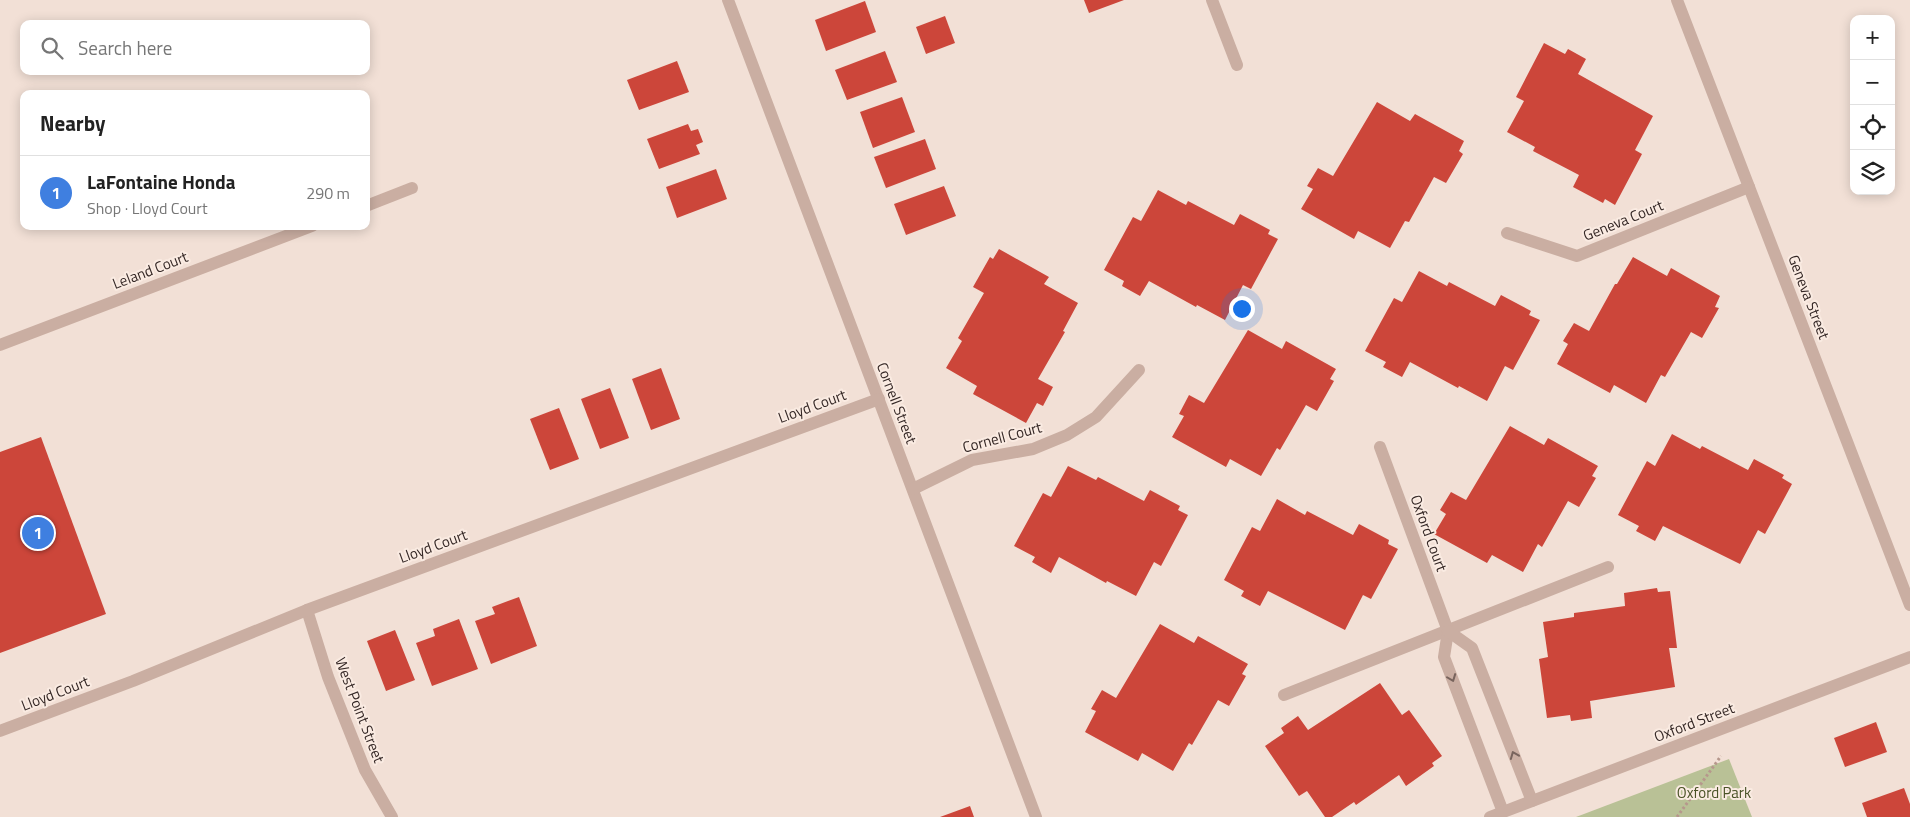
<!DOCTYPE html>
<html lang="en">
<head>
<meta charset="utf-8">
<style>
  :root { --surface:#fff; --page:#f6f6f6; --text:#222; --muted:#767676; --line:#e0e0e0; --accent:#195751 }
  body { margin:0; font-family:"Titillium Web",sans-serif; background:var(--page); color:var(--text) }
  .controls { position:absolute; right:15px; top:15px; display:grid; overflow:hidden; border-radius:10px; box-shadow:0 2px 12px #0003 }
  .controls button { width:45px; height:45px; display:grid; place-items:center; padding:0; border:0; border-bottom:1px solid var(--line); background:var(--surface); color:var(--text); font:25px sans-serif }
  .you { position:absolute; left:1241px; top:308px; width:18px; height:18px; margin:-12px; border:4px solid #fff; border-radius:50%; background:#1a73e8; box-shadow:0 0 0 8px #1a73e833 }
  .badge { display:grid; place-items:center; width:32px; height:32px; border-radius:50%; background:var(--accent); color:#fff; font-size:16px; font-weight:700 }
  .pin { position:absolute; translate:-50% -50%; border:2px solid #fff; box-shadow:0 1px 5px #0006 }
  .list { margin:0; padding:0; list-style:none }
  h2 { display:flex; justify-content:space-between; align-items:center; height:65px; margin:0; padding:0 20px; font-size:21px }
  h2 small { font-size:16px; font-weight:400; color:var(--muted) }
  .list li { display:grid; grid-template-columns:32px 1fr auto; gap:15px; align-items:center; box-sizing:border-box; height:75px; padding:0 20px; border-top:1px solid var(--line) }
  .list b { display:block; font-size:19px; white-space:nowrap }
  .list p { margin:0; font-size:16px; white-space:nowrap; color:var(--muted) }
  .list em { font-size:16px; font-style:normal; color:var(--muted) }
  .icon { flex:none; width:28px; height:28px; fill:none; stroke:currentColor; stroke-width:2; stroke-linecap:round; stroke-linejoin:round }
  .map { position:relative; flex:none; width:1910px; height:817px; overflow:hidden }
  .search { position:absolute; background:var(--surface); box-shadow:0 2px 12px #0003; left:20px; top:20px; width:350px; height:55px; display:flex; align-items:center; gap:12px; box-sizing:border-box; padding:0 18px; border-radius:10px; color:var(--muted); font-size:19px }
  .panel { position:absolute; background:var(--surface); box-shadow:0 2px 12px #0003; left:20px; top:90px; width:350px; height:140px; border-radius:10px }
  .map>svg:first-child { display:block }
</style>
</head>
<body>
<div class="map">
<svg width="1910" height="817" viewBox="0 0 1910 817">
  <rect width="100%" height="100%" fill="#f2e0d6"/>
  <polygon fill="#b9c196" points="1729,759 1752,817 1576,817"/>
  <g fill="#cc463a">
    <polygon points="1084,0 1124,0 1089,13"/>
    <polygon points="865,1 876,32 826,51 815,20"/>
    <polygon points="945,16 955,43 926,54 916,27"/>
    <polygon points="1544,43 1565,54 1568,49 1586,59 1578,74 1653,116 1635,150 1642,154 1615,205 1605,199 1603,203 1573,187 1579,175 1533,151 1535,147 1507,132 1524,101 1516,97"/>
    <polygon points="885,51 897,82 847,100 835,70"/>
    <polygon points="677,61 689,92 639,110 627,80"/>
    <polygon points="902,97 915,132 873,148 860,112"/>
    <polygon points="1377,102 1410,121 1415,114 1464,141 1459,151 1463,154 1446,183 1434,177 1409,222 1405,221 1390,248 1358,231 1354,239 1301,209 1313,189 1307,186 1318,168 1333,176"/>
    <polygon points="688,124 691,131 698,129 703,142 696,145 700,154 659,169 647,139"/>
    <polygon points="925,139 936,169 886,188 874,157"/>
    <polygon points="716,169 727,199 677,218 666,187"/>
    <polygon points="944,186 956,216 906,235 894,204"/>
    <polygon points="1158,190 1186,205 1188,201 1234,225 1240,214 1270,230 1268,234 1278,239 1251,289 1243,285 1225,320 1197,305 1196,307 1149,281 1140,296 1122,286 1124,281 1104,270 1133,217 1141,221"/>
    <polygon points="999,249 1049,277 1044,284 1078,303 1063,331 1065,332 1038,379 1053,387 1043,406 1037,403 1026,423 973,394 977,386 946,368 962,341 958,338 984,293 973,287 990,257 993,259"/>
    <polygon points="1633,257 1667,276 1671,268 1720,296 1715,307 1719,308 1702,338 1691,332 1665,377 1661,375 1646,403 1614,385 1610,393 1557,364 1568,344 1563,341 1574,323 1589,331 1615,284 1617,284"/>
    <polygon points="1419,271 1447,286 1449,282 1495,306 1501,295 1531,311 1529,315 1540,320 1513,370 1505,366 1487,401 1459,386 1458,388 1410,362 1402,377 1383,367 1386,362 1365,351 1394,298 1402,302"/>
    <polygon points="1248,330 1282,349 1286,341 1336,369 1330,379 1334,381 1317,411 1306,405 1280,450 1277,448 1261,476 1230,459 1226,467 1172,437 1184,416 1179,414 1189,395 1204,403"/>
    <polygon points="661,368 680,419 651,430 632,379"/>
    <polygon points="610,388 629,438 600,449 581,399"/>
    <polygon points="559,408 579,459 550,470 530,419"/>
    <polygon points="1510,426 1544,445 1548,438 1598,466 1592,476 1596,478 1579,507 1568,501 1542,547 1538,544 1523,572 1492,555 1487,563 1434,534 1446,514 1440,510 1451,492 1466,500"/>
    <polygon points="1672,434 1700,449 1702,446 1748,470 1754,459 1784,475 1782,478 1792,484 1765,534 1758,530 1740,564 1663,526 1655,541 1636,531 1639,526 1618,515 1647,461 1655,466"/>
    <polygon points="41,437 106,614 0,653 0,452"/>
    <polygon points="1068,466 1096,480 1098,477 1144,501 1150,490 1180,506 1178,510 1188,515 1161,566 1154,562 1136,596 1107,581 1106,583 1059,557 1051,573 1032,562 1035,557 1014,546 1043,493 1051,497"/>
    <polygon points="1277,499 1305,515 1307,511 1353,535 1359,524 1389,540 1388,544 1398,549 1371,599 1363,595 1345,630 1268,591 1260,606 1241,596 1244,591 1224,580 1252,527 1260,531"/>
    <polygon points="1657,588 1658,592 1670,591 1677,648 1669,648 1675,687 1590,701 1592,718 1571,721 1570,715 1547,718 1539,659 1548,657 1543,622 1574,617 1574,613 1625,606 1624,593"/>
    <polygon points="519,597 537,646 491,664 475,621 495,614 492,607"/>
    <polygon points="459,619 478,669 432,686 416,643 435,636 433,629"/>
    <polygon points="1160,624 1194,643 1198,636 1248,664 1242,674 1246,676 1229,706 1218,700 1192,745 1189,743 1173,771 1142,753 1138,761 1085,732 1096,711 1091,709 1102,690 1116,698"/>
    <polygon points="395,630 415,680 386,691 367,641"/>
    <polygon points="1380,683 1402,715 1409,710 1442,756 1432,763 1434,766 1406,786 1399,775 1356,805 1354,802 1332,817 1325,817 1307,791 1299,796 1265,746 1284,733 1281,728 1298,716 1308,730"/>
    <polygon points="1876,722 1887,752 1845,767 1834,738"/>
    <polygon points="1904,788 1910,804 1910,817 1867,817 1862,803"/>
    <polygon points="970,806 974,817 940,817"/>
  </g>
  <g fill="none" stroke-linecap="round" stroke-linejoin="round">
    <polyline stroke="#b6978c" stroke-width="3" stroke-dasharray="2.5 2.5" stroke-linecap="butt" points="1677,817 1721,756"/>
    <polyline stroke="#caaea2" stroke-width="12" points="1284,695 1608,567"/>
    <g stroke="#caaea2" stroke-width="12">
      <polyline points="728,0 1036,817"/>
      <polyline points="1212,0 1237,65"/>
      <polyline points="1677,0 1910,605"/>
      <polyline points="366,206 412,188"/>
      <polyline points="1507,233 1577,256 1749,187"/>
      <polyline points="0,345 312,226"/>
      <polyline points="1380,447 1448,631 1444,657 1503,812"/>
      <polyline points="913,489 972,460 1033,449 1067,435 1096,417 1139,370"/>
      <polyline points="307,610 328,677 365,770 392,817"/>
      <polyline points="1448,631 1472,648 1532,801"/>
      <polyline points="0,731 133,681 307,610 879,399"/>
      <polyline points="1490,817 1910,657"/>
    </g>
  </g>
  <defs><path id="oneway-chevron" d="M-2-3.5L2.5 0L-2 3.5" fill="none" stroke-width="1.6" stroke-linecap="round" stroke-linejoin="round" transform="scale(1.25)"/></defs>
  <g stroke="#78645d">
    <use href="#oneway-chevron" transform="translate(1452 678) rotate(69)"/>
    <use href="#oneway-chevron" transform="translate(1514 755) rotate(-112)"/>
  </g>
  <g text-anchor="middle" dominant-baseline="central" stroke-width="4" stroke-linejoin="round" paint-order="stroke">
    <g font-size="15" fill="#342725" stroke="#faebe2">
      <text transform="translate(1623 220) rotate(-22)">Geneva Court</text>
      <text transform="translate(150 270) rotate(-21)">Leland Court</text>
      <text transform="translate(1809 297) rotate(69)">Geneva Street</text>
      <text transform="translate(897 403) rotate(69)">Cornell Street</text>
      <text transform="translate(812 406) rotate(-20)">Lloyd Court</text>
      <text transform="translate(1002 437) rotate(-15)">Cornell Court</text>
      <text transform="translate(1429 533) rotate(70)">Oxford Court</text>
      <text transform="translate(433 546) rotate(-20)">Lloyd Court</text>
      <text transform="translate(55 693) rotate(-21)">Lloyd Court</text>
      <text transform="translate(360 710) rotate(69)">West Point Street</text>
      <text transform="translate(1694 722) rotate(-21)">Oxford Street</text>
    </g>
    <g font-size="15" fill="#4a5327" stroke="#faebe2">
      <text x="1714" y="792">Oxford Park</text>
    </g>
  </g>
</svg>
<div class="controls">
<button>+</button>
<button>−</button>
<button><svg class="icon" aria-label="locate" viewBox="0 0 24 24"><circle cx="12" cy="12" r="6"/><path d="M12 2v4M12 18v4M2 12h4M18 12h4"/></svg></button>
<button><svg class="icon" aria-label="layers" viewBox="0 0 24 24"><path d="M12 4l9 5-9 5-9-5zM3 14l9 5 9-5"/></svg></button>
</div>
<div class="you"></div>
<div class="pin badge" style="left:38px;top:533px;background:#3f7fe0">1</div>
<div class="search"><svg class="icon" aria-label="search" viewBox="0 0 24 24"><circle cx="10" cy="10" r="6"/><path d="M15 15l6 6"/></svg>Search here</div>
<section class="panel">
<h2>Nearby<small></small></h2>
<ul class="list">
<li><span class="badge" style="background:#3f7fe0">1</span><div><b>LaFontaine Honda</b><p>Shop · Lloyd Court</p></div><em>290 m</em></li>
</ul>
</section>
</div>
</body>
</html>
